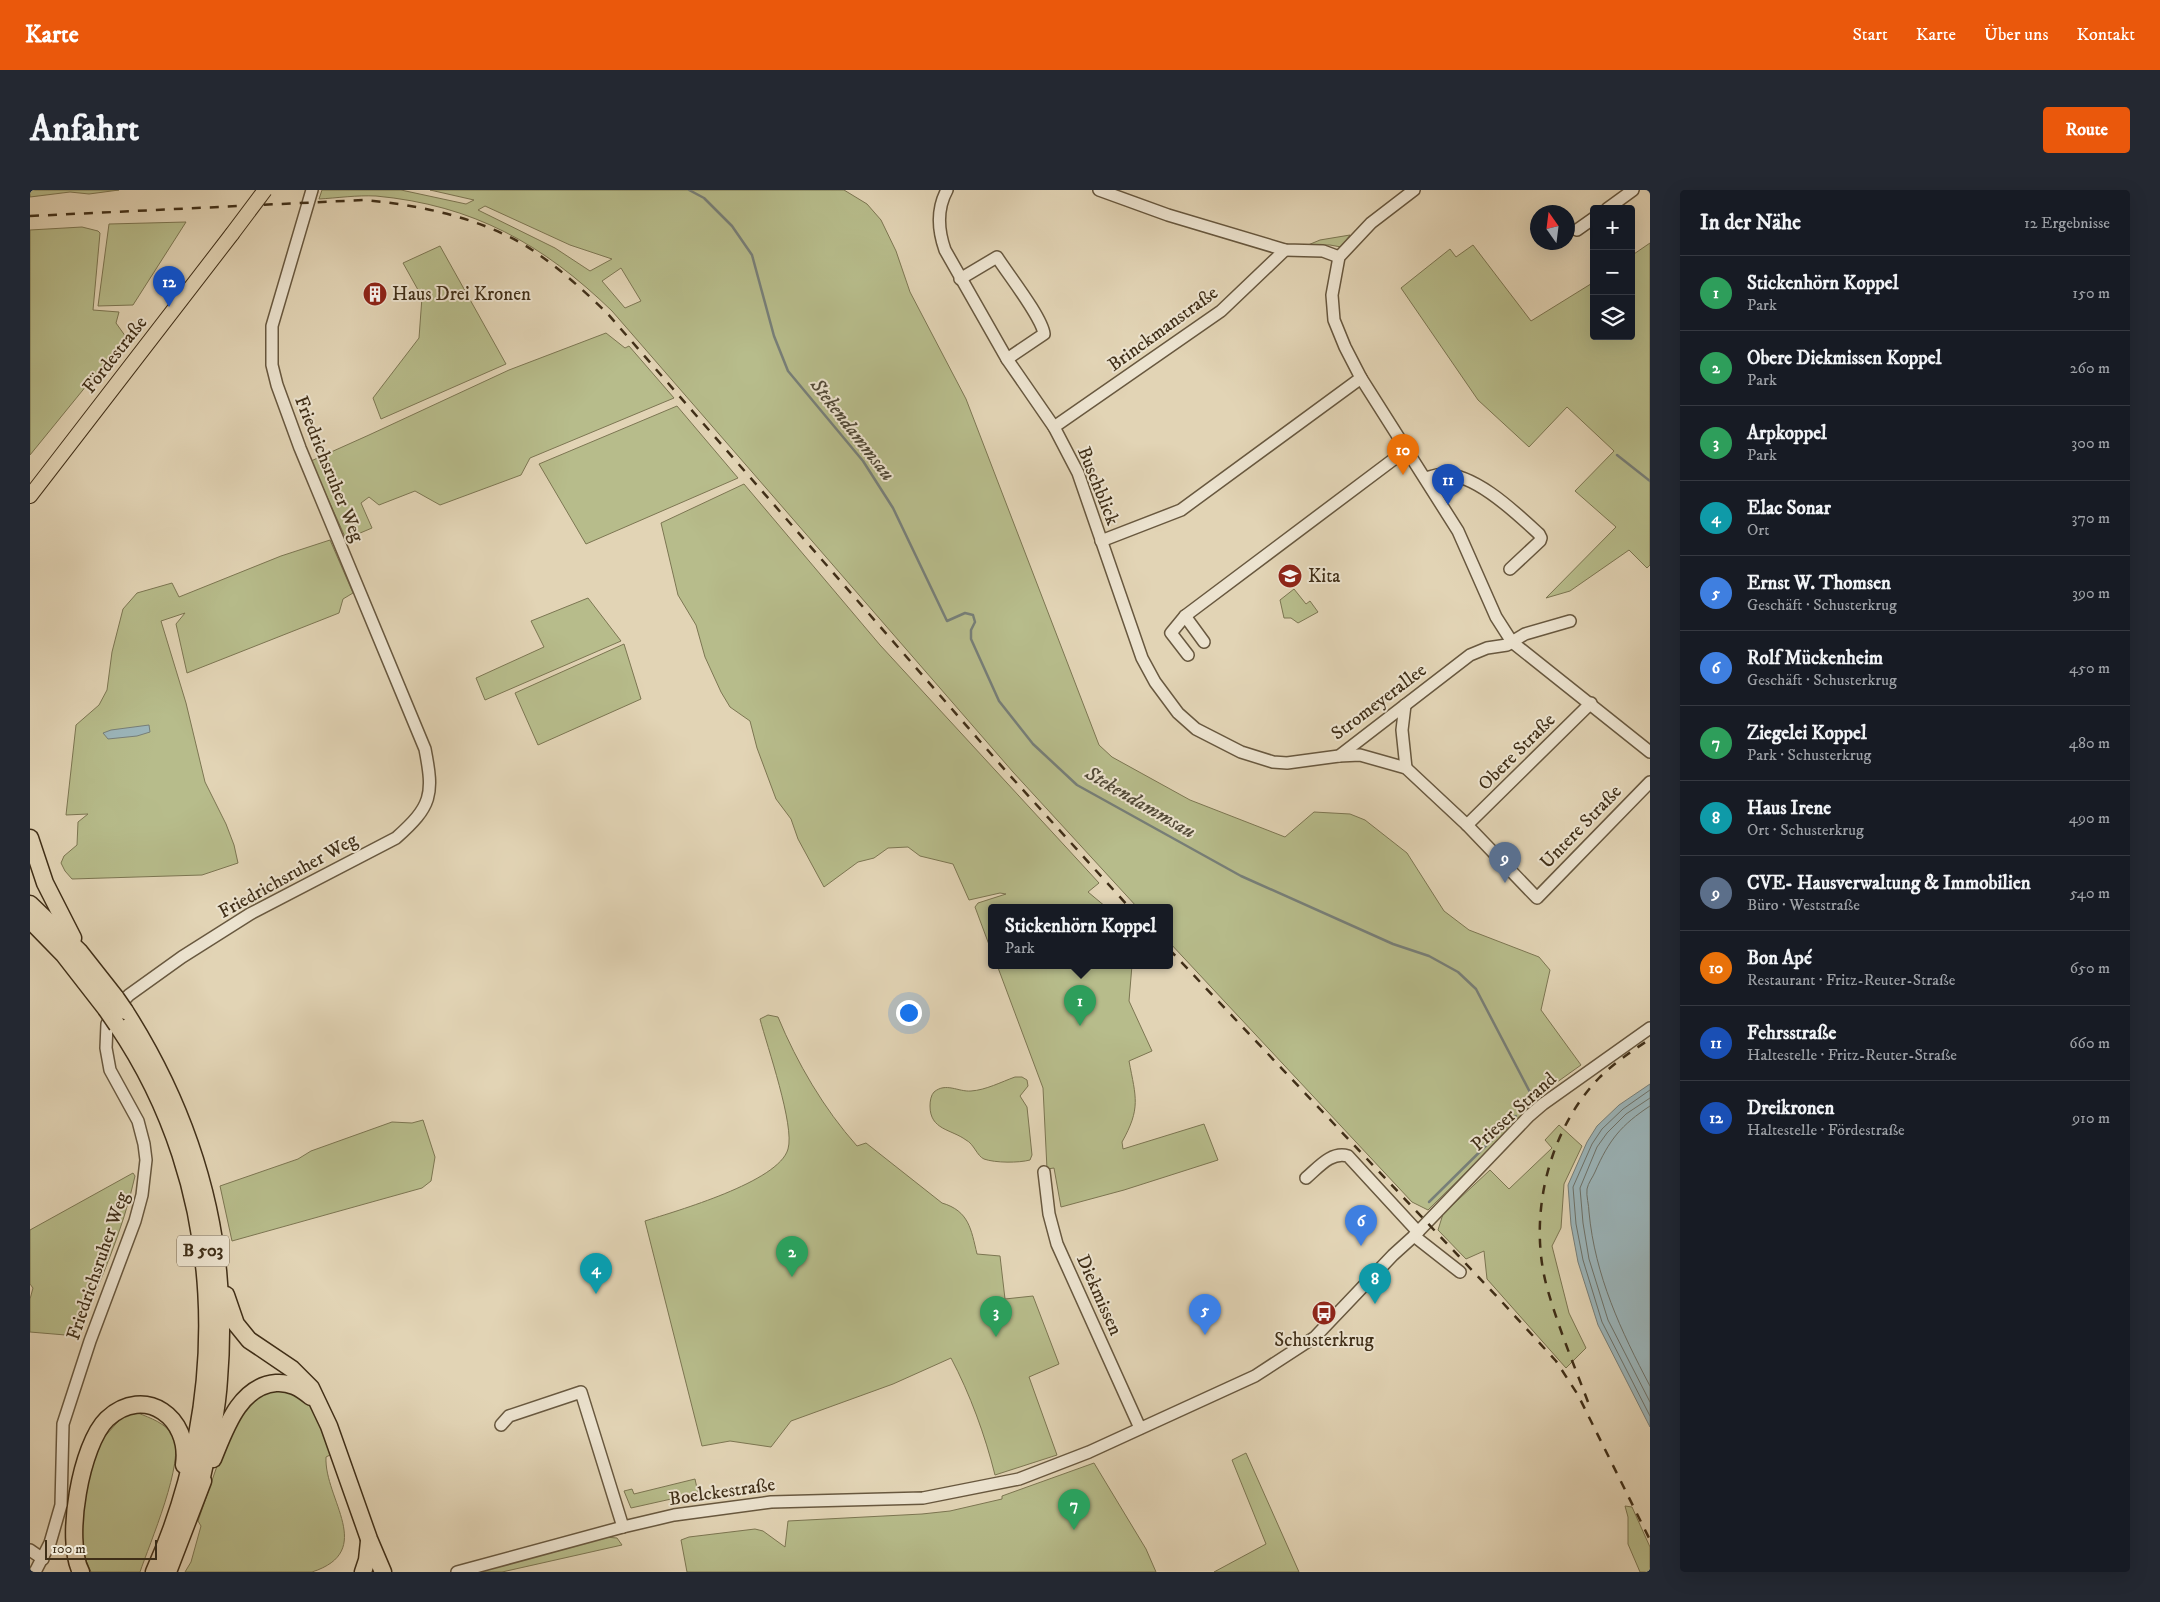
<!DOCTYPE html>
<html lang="de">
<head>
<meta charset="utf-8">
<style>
  :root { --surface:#171b24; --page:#242831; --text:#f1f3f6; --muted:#9ea1a6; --line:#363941; --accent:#ea580c }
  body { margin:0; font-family:"IM FELL DW Pica",serif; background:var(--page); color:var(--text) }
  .controls { position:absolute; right:15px; top:15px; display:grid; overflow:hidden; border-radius:5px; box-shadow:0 5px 20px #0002 }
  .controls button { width:45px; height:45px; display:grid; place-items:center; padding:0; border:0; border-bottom:1px solid var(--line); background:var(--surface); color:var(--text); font:25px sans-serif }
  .compass { position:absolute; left:1500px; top:15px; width:45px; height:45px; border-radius:50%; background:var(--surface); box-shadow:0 5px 20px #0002; rotate:346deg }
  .scale { position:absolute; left:15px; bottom:12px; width:112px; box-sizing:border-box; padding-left:5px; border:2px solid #402f18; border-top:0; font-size:14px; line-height:18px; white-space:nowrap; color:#402f18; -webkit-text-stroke:4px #ece3cf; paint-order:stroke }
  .you { position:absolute; left:878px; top:822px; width:18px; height:18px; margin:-12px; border:4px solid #fff; border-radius:50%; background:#1a73e8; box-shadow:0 0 0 8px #1a73e833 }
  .badge { display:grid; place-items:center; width:32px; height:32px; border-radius:50%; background:var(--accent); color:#fff; font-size:16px; font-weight:700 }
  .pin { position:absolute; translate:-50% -41px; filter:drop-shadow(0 1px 2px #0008) }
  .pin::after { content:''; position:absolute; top:26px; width:18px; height:15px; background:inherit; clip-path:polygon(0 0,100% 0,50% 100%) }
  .popup { position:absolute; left:958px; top:714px; width:185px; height:65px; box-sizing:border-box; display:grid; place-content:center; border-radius:5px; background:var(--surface); filter:drop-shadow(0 1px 4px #0005); font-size:16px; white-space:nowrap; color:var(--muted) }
  .popup b { font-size:19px; color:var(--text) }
  .popup::after { content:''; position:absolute; left:50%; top:100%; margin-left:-10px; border:10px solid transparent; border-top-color:var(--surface) }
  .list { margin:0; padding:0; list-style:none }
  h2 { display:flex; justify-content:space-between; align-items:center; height:65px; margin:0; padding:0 20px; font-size:21px }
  h2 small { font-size:16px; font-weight:400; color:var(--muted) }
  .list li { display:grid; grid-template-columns:32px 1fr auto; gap:15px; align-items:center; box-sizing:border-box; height:75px; padding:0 20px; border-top:1px solid var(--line) }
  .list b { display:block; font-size:19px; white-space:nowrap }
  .list p { margin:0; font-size:16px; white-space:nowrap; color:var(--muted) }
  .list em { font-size:16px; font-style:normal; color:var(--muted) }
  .icon { flex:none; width:28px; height:28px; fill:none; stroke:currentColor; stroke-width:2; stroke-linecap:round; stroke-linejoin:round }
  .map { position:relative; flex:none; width:1620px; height:1382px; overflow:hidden; border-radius:5px }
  header { display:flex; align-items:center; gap:30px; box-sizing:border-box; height:70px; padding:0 25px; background:var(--accent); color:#fff }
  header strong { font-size:24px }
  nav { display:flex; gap:28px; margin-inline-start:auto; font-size:18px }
  .intro { display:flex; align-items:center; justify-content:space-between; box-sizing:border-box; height:120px; padding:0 30px }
  h1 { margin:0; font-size:35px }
  .button { padding:12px 22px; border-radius:5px; background:var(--accent); color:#fff; font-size:18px; font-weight:700 }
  main { display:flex; gap:30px; padding:0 30px }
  aside { flex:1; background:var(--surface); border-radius:5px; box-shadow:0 5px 20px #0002 }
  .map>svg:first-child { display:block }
</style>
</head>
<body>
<header>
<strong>Karte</strong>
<nav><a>Start</a><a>Karte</a><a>Über uns</a><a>Kontakt</a></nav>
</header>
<div class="intro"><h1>Anfahrt</h1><a class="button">Route</a></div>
<main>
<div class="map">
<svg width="1620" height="1382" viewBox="0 0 1620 1382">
  <rect width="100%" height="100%" fill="#e2d4b5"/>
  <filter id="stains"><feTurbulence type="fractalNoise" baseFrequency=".004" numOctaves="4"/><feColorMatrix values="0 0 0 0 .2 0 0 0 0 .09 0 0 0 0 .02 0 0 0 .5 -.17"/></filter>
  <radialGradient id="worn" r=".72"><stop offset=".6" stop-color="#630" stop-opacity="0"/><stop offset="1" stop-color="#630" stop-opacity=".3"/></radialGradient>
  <g fill="#b7bc8b" stroke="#7c7652" fill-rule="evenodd">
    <polygon points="0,0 89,0 59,4 40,2 0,7"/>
    <path d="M292,0h79l65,14 8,-4 -44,-10h414l23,14 14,16 15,31 14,41 56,107 133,346 13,12 78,43 95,37 29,-25 36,2 15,6 42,33 37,58 25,19 70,27 11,13 -9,40 40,55 -49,35 1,6 -105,104 -16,-8 -243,-260v-35h-32l-124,-135 -401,-461c-69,-67 -139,-106 -236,-115 -19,-1 -39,2 -57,3zM455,16l85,39 42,14 -22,12 -35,-23 -77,-38zM591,78l20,33 -16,7 -23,-27z"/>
    <polygon points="156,32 103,115 68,116 79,34"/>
    <polygon points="52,37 68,41 70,43 63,120 89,122 86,133 96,147 0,265 0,40"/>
    <polygon points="1320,45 1311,57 1300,55 1278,55 1290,50"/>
    <polygon points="1620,53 1620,375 1617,378 1599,360 1540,401 1516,408 1586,337 1545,301 1584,261 1537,217 1499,257 1448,210 1371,98 1420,59 1426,67 1443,55 1501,131 1564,92 1564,146 1601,146 1601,66"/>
    <polygon points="410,56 476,174 351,229 343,208 389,148 392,107 373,73"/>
    <polygon points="576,143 595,158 599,156 644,208 500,268 491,285 410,315 385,301 349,315 339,307 331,313 342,338 316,349 281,271 339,245 479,180"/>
    <polygon points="647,216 708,288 556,354 509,274"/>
    <polygon points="714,294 850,455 1069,693 1058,702 1076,717 961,717 961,760 945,717 948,713 976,704 970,703 939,710 923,674 890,666 878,657 858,658 844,668 828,672 794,697 768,649 761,629 746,609 727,558 720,531 700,517 691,502 675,467 666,435 648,405 631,333"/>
    <polygon points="300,350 323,403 313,409 309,423 157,483 146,434 155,423 131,431 156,513 175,592 196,634 204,655 208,673 172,685 42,689 35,681 31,673 34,666 47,655 48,632 58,624 36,625 46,535 69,515 77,500 82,462 93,419 107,403 142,393 149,407 251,366"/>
    <polygon points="1264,399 1276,414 1280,411 1288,422 1268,433 1261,428 1254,428 1250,410"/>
    <polygon points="558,408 591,451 455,510 446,488 514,457 501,431"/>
    <polygon points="594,454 611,509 508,555 485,503"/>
    <path d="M967,775h135l-3,36 23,50 -23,10c7,37 12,47 -7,81l1,7 81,-25 14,36 -94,30 -63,17 -7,-39 -7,1 -4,-81z"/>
    <path d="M738,825l10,2c19,46 46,92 79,129l9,-3 76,60c27,8 29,26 35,51l23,2 5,43 28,-3 26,68 -30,13 28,78 -62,20c-10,-40 -25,-81 -44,-117l-58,26 -102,37 -20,26 -41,-6 -28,5 -57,-225c31,-10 134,-39 143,-72 7,-23 -21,-103 -28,-130z"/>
    <path d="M985,887h7l5,3 1,6 -8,10 7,11 5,48 -2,5c-11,3 -35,3 -46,-1 -7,-3 -10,-15 -18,-19 -15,-11 -36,-10 -36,-34 0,-5 1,-11 4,-14 12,-10 24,0 37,-1 15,-1 30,-9 44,-14z"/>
    <polygon points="393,930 405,967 401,991 392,998 202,1051 190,996 268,969 281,961 362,932 382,933"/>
    <polygon points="1529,935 1552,956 1534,994 1531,1038 1522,1056 1539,1123 1556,1158 1536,1178 1457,1089 1454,1061 1436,1069 1408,1040 1413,1024 1460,980 1479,999 1522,958 1515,950"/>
    <path d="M103,983l2,3c-12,55 -36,108 -58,160l-47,-4v-33l3,-11 -3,-4v-54z"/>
    <path d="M245,1197l34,13 25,53 -8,4c-2,42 51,94 -14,115h-127l6,-10 10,-36 -3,-5 28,-81 26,-43z"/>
    <path d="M108,1223c12,5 28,10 35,23 13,24 -24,109 -33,136h-49l-6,-14 -3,-19 2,-43 15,-53 24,-27z"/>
    <polygon points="1216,1263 1269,1382 1184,1382 1236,1354 1202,1270"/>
    <polygon points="1064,1273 1116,1359 1126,1382 657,1382 651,1350 659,1347 725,1339 733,1341 755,1357 758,1331 892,1324 920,1321 972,1309 972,1306"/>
    <polygon points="665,1289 668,1303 601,1318 594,1301 602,1299 604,1304"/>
    <polygon points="1595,1316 1602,1317 1620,1357 1620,1382 1610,1382 1598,1354 1598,1327"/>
    <polygon points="575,1347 587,1348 592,1355 472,1382 446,1382"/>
  </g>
  <g fill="#9bb5ba" stroke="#777f79">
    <polygon points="119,535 120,542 107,546 78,549 73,543 81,540"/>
    <polygon points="1620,894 1620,1237 1568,1135 1548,1072 1541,1035 1538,995 1557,952 1567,936 1589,915"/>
  </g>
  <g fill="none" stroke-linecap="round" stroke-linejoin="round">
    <g stroke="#6e7269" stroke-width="1">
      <polyline points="1620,900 1593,919 1572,939 1562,954 1543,997 1546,1034 1553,1070 1572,1132 1620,1226"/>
      <polyline points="1620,908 1596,924 1577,943 1567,957 1550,998 1553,1033 1559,1069 1578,1130 1620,1212"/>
      <path d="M1620,916c-29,19 -41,34 -55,66 -2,5 -7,11 -8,17 -1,7 2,16 2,23 6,64 32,119 61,174"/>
    </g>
    <g stroke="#777f79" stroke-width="2.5">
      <polyline points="659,0 674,8 702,36 722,65 744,146 758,181 833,271 863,318 917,431 935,423 943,425 945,432 941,440 941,449 969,511 1003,554 1047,595 1211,686 1363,754 1399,766 1428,782 1446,799 1503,908"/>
      <polyline points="1587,265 1620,291"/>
      <polyline points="1399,1012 1486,926"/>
    </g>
    <defs>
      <g id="minor">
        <path d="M917,0c-11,20 -9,40 -2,60l62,109 47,68 24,46 64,185 13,24 23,31 18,16 45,23 32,10 14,1 52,-7 131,-101 17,-7 20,-3 18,-11 45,-13"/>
        <polyline points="1069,0 1138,25 1255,60 1293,61 1309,67"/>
        <polyline points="1384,0 1341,33 1309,67 1302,105 1304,130 1315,157 1331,188 1428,341 1466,427 1482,452 1620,562"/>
        <polyline points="1577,19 1603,0"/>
        <polyline points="1547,40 1564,28"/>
        <path d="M930,89l37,-22c10,16 45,60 47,77l-37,25"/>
        <polyline points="1024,237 1191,121 1255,60"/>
        <path d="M1396,288c4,-1 10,-3 15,-4 34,-1 74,38 98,60l2,4 -1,3 -30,28"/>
        <polyline points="1071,351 1151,320 1331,188"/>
        <polyline points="1155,426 1174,452"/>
        <polyline points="1158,465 1141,443 1155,426 1376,260"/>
        <polyline points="1375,515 1372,540 1376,578"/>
        <polyline points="1309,566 1330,565 1376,578 1437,635 1507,708 1620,592"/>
        <polyline points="1437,635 1561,513"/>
        <polyline points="1014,982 1019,1024 1027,1054 1110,1238"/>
        <path d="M1276,988c12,-10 25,-27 42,-22l70,76"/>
        <polyline points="1384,1046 1430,1082"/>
        <polyline points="471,1235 479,1226 551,1202 593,1337"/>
        <polyline points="0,1360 13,1369"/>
        <path d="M5,1382l15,-29 11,-38 2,-81 27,-83 45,-120 7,-26 4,-35 -2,-16 -6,-23 -28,-51 -4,-22 1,-24 8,-14 14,-15 53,-38 68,-43 146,-76c36,-32 38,-43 29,-89l-125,-301 -23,-63 -5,-20v-39l40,-136"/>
        <polyline points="427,1382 593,1337 644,1325 741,1312 893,1308 989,1289 1059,1262 1225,1186 1285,1147 1363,1065 1384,1046 1499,926 1513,914 1620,838"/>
      </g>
      <polyline id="major" points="0,306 202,44"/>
      <g id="highway">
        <polyline points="0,648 15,693 43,748"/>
        <polyline points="0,714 49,761 86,808"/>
        <polyline points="0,730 34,765 76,819"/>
        <path d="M95,821c72,113 105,234 94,368 -2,37 -12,75 -20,111"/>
        <path d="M87,835c110,162 116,371 37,547"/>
        <polyline points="196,1105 206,1134 219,1150 262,1179 281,1198 299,1236 339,1349 353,1382"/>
        <path d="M183,1269c12,-29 26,-73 63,-76 14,-1 24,5 35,14"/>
        <path d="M51,1382c-17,-32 0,-128 26,-153 38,-35 84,-1 77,46"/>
        <polyline points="138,1382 173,1291"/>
        <polyline points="333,1382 337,1370 339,1351"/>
      </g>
    </defs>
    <use href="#minor" stroke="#68583f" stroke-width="14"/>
    <use href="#major" stroke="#402f18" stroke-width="16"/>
    <use href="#highway" stroke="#402f18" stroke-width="19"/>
    <use href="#minor" stroke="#ece3cf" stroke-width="11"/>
    <use href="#major" stroke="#e2d4b5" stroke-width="14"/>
    <use href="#highway" stroke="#e2d4b5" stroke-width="16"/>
    <g stroke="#402f18" stroke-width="2.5" stroke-dasharray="9 9" stroke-linecap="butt">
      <path d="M0,26l334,-16c54,5 109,16 157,43 32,19 60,45 86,70l398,457 124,137"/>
      <polyline points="1139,759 1472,1112 1526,1171 1548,1205 1620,1350"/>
      <path d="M1558,1212c-14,-37 -29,-73 -40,-111 -21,-71 -1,-159 51,-213 15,-15 33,-27 51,-39"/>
    </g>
    <defs>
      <polyline id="major-bridge" points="202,44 235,0"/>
      <g id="highway-bridge">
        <polyline points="86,808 95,821"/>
        <polyline points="76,819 87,835"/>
      </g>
    </defs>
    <use href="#major-bridge" stroke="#402f18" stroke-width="16" stroke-linecap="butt"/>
    <use href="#highway-bridge" stroke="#402f18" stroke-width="19" stroke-linecap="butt"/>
    <use href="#major-bridge" stroke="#e2d4b5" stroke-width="14"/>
    <use href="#highway-bridge" stroke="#e2d4b5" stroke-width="16"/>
  </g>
  <defs>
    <symbol id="building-disc" viewBox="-11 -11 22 22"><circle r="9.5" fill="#8f2418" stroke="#ece3cf"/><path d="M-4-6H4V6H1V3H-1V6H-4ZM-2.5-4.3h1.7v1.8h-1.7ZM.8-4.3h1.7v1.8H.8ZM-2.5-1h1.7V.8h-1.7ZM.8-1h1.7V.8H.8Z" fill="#fff"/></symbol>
    <symbol id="school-disc" viewBox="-11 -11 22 22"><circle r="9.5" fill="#8f2418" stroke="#ece3cf"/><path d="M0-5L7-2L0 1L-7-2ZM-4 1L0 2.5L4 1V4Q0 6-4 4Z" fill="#fff"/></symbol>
    <symbol id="bus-disc" viewBox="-11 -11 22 22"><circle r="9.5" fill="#8f2418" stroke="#ece3cf"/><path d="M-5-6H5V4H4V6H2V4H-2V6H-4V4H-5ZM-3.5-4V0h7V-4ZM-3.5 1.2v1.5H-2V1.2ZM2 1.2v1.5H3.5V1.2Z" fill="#fff"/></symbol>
  </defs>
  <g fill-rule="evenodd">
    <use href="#building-disc" x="331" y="90" width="28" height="28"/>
    <use href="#school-disc" x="1246" y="372" width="28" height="28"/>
    <use href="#bus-disc" x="1280" y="1109" width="28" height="28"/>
  </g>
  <g text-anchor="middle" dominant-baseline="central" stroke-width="4" stroke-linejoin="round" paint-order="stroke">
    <rect fill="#ece3cf" stroke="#74654f" stroke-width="1" x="147" y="1045.5" width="52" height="31" rx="4"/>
    <g font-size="18" font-weight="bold" fill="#402f18">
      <text x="173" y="1061">B 503</text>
    </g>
    <g font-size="19" fill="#402f18" stroke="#ece3cf" text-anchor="start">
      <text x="362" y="104">Haus Drei Kronen</text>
      <text x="1278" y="386">Kita</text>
      <text x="1294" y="1150" text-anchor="middle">Schusterkrug</text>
    </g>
    <g font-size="19" fill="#402f18" stroke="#ece3cf">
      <text transform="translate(1133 139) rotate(-36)">Brinckmanstraße</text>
      <text transform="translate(85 165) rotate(-52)">Fördestraße</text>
      <text transform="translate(299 279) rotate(68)">Friedrichsruher Weg</text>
      <text transform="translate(1068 296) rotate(68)">Buschblick</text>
      <text transform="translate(1349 512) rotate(-37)">Stromeyerallee</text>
      <text transform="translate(1487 562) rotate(-45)">Obere Straße</text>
      <text transform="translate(1551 637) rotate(-46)">Untere Straße</text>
      <text transform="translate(258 686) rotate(-29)">Friedrichsruher Weg</text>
      <text transform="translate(1484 922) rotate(-42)">Prieser Strand</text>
      <text transform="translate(68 1076) rotate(-71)">Friedrichsruher Weg</text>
      <text transform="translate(1069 1105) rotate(66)">Diekmissen</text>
      <text transform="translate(692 1302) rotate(-8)">Boelckestraße</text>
    </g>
    <g font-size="20" font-style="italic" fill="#524a38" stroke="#ece3cf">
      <text transform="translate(822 240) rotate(52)">Stekendammsau</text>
      <text transform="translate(1110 613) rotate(30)">Stekendammsau</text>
    </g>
  </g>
  <rect width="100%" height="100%" filter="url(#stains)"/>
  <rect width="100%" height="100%" fill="url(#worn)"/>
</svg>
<div class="controls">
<button>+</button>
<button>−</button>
<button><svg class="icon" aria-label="layers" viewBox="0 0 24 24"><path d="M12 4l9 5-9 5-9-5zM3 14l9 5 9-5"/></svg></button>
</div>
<svg class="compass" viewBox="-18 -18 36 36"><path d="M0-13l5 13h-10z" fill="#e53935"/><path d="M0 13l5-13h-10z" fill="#9ea1a6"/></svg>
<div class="scale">100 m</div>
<div class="you"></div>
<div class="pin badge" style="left:1050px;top:836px;background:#2e9e5b">1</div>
<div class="popup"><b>Stickenhörn Koppel</b>Park</div>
<div class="pin badge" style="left:762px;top:1087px;background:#2e9e5b">2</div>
<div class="pin badge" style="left:966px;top:1147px;background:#2e9e5b">3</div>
<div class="pin badge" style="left:566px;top:1104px;background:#0f9aa8">4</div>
<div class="pin badge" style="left:1175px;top:1145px;background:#3f7fe0">5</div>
<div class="pin badge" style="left:1331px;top:1056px;background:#3f7fe0">6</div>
<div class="pin badge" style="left:1044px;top:1340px;background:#2e9e5b">7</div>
<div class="pin badge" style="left:1345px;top:1114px;background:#0f9aa8">8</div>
<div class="pin badge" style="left:1475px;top:693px;background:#5c6f8a">9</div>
<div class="pin badge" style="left:1373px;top:285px;background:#e8710a">10</div>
<div class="pin badge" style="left:1418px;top:315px;background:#1a4fb4">11</div>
<div class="pin badge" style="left:139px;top:117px;background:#1a4fb4">12</div>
</div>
<aside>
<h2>In der Nähe<small>12 Ergebnisse</small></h2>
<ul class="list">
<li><span class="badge" style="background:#2e9e5b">1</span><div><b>Stickenhörn Koppel</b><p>Park</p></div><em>150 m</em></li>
<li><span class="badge" style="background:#2e9e5b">2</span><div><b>Obere Diekmissen Koppel</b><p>Park</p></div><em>260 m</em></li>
<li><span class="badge" style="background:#2e9e5b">3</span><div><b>Arpkoppel</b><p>Park</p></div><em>300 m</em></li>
<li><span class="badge" style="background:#0f9aa8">4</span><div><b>Elac Sonar</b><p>Ort</p></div><em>370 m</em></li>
<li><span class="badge" style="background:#3f7fe0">5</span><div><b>Ernst W. Thomsen</b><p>Geschäft · Schusterkrug</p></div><em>390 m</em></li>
<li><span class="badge" style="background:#3f7fe0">6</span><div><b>Rolf Mückenheim</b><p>Geschäft · Schusterkrug</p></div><em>450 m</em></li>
<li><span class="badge" style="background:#2e9e5b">7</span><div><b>Ziegelei Koppel</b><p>Park · Schusterkrug</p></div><em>480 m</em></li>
<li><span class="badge" style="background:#0f9aa8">8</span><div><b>Haus Irene</b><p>Ort · Schusterkrug</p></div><em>490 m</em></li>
<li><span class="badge" style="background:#5c6f8a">9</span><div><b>CVE- Hausverwaltung &amp; Immobilien</b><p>Büro · Weststraße</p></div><em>540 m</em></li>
<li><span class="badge" style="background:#e8710a">10</span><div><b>Bon Apé</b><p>Restaurant · Fritz-Reuter-Straße</p></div><em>650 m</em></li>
<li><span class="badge" style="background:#1a4fb4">11</span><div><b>Fehrsstraße</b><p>Haltestelle · Fritz-Reuter-Straße</p></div><em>660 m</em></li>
<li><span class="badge" style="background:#1a4fb4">12</span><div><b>Dreikronen</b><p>Haltestelle · Fördestraße</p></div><em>910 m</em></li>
</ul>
</aside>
</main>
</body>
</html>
